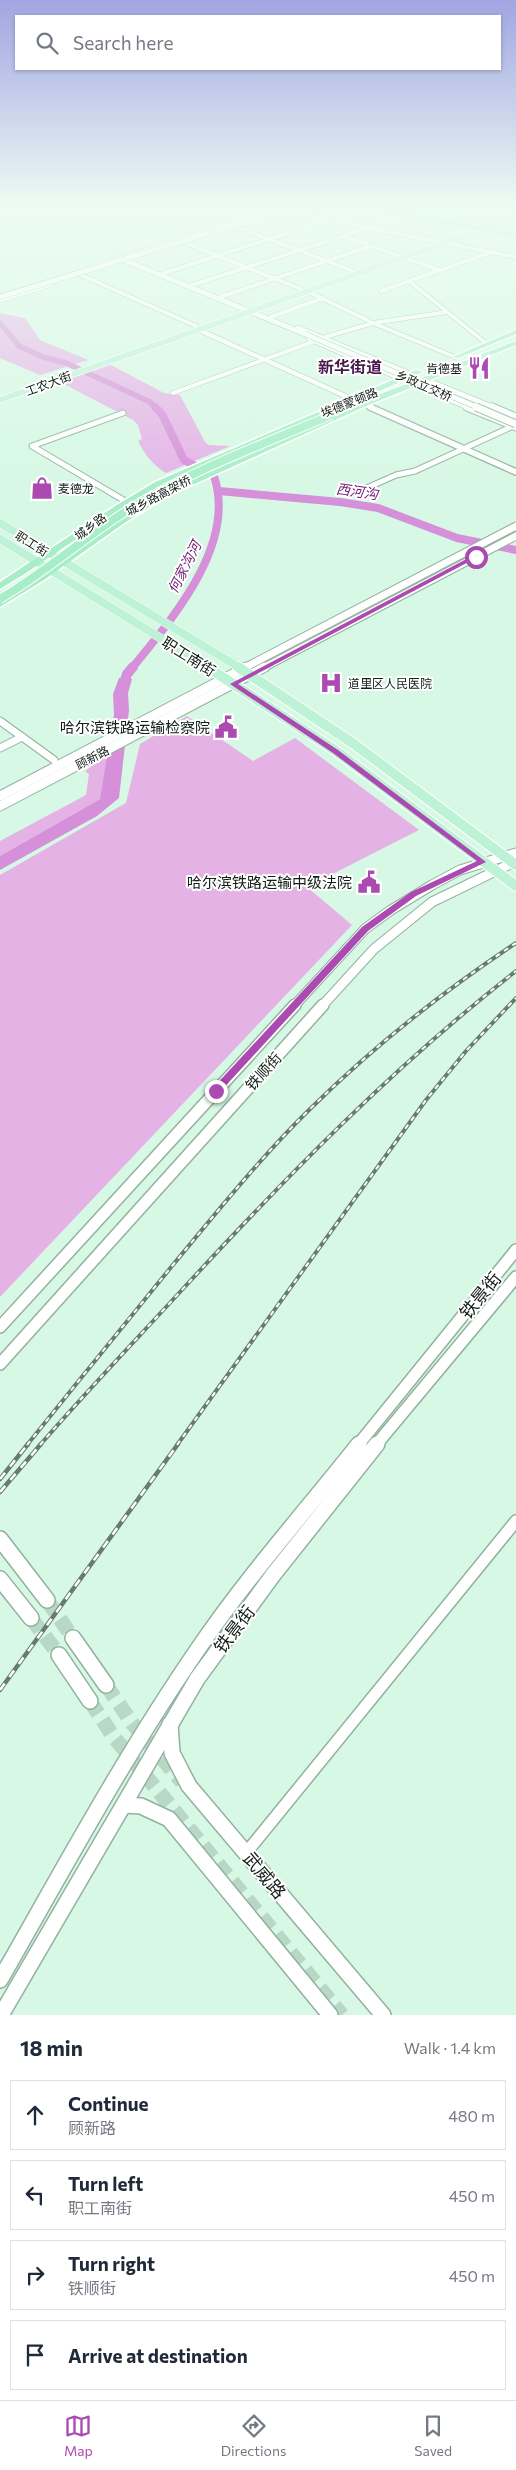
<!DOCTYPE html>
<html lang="en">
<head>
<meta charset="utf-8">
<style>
  :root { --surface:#fff; --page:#f2f2f3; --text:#1f2937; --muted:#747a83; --line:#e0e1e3; --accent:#ab4ab1 }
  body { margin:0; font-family:Commissioner,"Noto Sans SC",sans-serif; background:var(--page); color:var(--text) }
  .stop { position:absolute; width:15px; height:15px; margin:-11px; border:4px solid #ab4ab1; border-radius:50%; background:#fff }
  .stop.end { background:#ab4ab1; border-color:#fff; box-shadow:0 1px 5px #0008 }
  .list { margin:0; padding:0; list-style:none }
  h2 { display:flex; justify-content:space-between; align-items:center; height:65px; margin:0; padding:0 20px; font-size:21px }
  h2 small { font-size:16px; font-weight:400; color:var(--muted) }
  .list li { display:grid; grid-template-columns:32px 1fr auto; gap:15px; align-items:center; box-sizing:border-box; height:70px; margin:0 10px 10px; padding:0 10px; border:1px solid var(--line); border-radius:0px }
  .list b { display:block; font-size:19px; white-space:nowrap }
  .list p { margin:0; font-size:16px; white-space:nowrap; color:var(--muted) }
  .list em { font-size:16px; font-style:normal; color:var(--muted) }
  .icon { flex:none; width:28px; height:28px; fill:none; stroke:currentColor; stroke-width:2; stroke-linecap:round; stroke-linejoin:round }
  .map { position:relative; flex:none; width:516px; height:2015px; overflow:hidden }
  .search { position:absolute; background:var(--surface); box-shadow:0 1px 4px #0004; left:15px; right:15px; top:15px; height:55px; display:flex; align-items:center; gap:12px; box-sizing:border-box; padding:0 18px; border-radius:0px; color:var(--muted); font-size:19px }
  .sheet { height:385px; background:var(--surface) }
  nav { display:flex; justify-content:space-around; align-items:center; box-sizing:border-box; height:70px; border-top:1px solid var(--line); background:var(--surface); font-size:14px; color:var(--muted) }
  nav a { display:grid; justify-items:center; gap:2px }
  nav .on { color:var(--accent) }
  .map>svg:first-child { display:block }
</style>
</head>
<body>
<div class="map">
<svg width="516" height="2015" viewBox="0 0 516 2015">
  <rect width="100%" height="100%" fill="#d7f8e4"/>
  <g fill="#e5b2e6">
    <polygon points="0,313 25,318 40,340 88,360 40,375 0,358"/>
    <path d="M109,364l55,29 16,2 25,47 4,3 21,1 -64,27c-13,-8 -21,-18 -28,-32l4,-2 -4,-14 -5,-5 -73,-38z"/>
    <polygon points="187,716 253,761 295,738 419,830 307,887 352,925 0,1297 0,875 126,803 140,744"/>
    <polygon points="109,754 100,799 0,856 0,841 86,795 89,774 85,771"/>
  </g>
  <polygon fill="#d68fd9" points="119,678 132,679 128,693 129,710 119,798 97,816 0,870 0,856 100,799 114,715 113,694"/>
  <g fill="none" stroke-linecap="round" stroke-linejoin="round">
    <polyline stroke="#d68fd9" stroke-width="5.5" points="0,323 19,346 43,357 66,363 150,402 156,408"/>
    <g stroke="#d68fd9" stroke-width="8">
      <polyline points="219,491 340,502 378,508 457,538 516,550"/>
      <path d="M132,668c40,-49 105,-123 82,-192l-30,-16 -22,-46 -7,-7"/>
    </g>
    <polyline stroke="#d68fd9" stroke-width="10" points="121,693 127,674 133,667"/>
    <g stroke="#b9d7c5" stroke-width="15" stroke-dasharray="15 8" stroke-linecap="butt">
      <polyline points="47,1600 73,1638"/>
      <polyline points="31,1618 59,1655"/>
      <polyline points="106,1685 132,1723 182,1782"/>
      <polyline points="90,1701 113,1736 342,2015"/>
    </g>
    <defs>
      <g id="minor-far3">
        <polyline points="283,211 516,257"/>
        <polyline points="229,224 353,271"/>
        <polyline points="343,236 439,270"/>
        <polyline points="178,240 301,289"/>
        <polyline points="164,273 328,220"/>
        <polyline points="81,275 196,326"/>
        <polyline points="409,281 487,344"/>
        <polyline points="192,285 372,227 391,215"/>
        <polyline points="381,291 492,252"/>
        <polyline points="309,292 373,323 455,357"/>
        <polyline points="220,297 371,246"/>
        <polyline points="271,317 323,298"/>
        <polyline points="325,337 373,323 447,312"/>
        <polyline points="173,393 315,341"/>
      </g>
      <g id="minor-far2">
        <polyline points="123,413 32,446 125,501"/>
        <polyline points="360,491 396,475 415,471 513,426"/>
      </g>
      <g id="minor-far1">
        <polyline points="0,721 54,760"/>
        <polyline points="0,748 22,737"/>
      </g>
      <polyline id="minor" points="246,1853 516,1521"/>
      <g id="tertiary-far1">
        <polyline points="199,330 354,400"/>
        <polyline points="363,404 373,408"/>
      </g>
      <polyline id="tertiary" points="370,407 516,472"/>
      <g id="secondary-far4">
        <polyline points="280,213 298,208"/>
        <polyline points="119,258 305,334"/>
        <polyline points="92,267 281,208"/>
        <polyline points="0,300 52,284"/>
        <polyline points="298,328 413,375"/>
        <polyline points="308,338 402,379"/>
        <polyline points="429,381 495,408"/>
        <polyline points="416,386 470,408"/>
      </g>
      <g id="secondary-far3">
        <polyline points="467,407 516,427"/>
        <polyline points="492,407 516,417"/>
        <polyline points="244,668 516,526"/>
        <polyline points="263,668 516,536"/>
      </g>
      <g id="secondary-far2">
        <polyline points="0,796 246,667"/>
        <polyline points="0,806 265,667"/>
        <polyline points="294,1006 365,929 391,910 432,885 460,870 516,853"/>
        <polyline points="322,1006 374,949 432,902 516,861"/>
      </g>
      <g id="secondary-far1">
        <polyline points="0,1327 295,1005"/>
        <polyline points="0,1364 323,1005"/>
        <polyline points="358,1445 516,1250"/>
        <polyline points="376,1445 516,1277"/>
      </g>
      <g id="secondary">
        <polyline points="0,1539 47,1600"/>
        <polyline points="0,1579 31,1618"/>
        <polyline points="73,1638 106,1685"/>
        <polyline points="59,1655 90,1701"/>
        <polyline points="170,1724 172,1753 189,1786 383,2015"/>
        <polyline points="124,1805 141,1806 169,1819 330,2015"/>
        <path d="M0,1980c64,-112 125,-225 198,-331 49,-72 107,-137 161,-205"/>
        <polyline points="1,2015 197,1679 273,1575 377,1444"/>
      </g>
      <polyline id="primary-far2" points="0,400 478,231 516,210"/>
      <g id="primary-far1">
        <polyline points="0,523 240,668"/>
        <polyline points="0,539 209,668"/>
      </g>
      <g id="primary">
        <polyline points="207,667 336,751 516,886"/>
        <polyline points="238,667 354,744 516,865"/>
      </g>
      <g id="trunk">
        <polygon points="351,208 361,208 384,213 381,215"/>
        <polygon points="381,208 392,208 516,227 516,231"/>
        <polygon points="516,330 516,334 458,358 453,357"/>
        <polygon points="516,341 516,345 366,406 164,498 123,524 44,580 0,607 0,600 158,494 360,402"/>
        <polygon points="416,370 423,372 161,486 121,509 23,575 0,589 0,582 115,506 155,482"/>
      </g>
    </defs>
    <use href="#minor-far3" stroke="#92b19f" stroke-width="5"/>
    <use href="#minor-far2" stroke="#92b19f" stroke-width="7"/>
    <use href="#minor-far1" stroke="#92b19f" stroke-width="9"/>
    <use href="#minor" stroke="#92b19f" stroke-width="14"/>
    <use href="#tertiary-far1" stroke="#92b19f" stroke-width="5.5"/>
    <use href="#tertiary" stroke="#92b19f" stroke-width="8"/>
    <use href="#secondary-far4" stroke="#92b19f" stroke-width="6"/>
    <use href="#secondary-far3" stroke="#92b19f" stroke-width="9"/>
    <use href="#secondary-far2" stroke="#92b19f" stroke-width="11"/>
    <use href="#secondary-far1" stroke="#92b19f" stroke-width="14"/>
    <use href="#secondary" stroke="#92b19f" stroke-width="18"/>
    <use href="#primary-far2" stroke="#fff" stroke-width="7"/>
    <use href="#primary-far1" stroke="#fff" stroke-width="9"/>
    <use href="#primary" stroke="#fff" stroke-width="12"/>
    <use href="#trunk" stroke="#fff" stroke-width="3"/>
    <use href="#minor-far3" stroke="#fff" stroke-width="4"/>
    <use href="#minor-far2" stroke="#fff" stroke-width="5"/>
    <use href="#minor-far1" stroke="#fff" stroke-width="7"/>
    <use href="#minor" stroke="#fff" stroke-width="11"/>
    <use href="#tertiary-far1" stroke="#fff" stroke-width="4.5"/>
    <use href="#tertiary" stroke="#fff" stroke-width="5.5"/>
    <use href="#secondary-far4" stroke="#fff" stroke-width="5"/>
    <use href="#secondary-far3" stroke="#fff" stroke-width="7"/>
    <use href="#secondary-far2" stroke="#fff" stroke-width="9"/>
    <use href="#secondary-far1" stroke="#fff" stroke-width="11"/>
    <use href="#secondary" stroke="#fff" stroke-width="15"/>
    <use href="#primary-far2" stroke="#bdf2d6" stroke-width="5.5"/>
    <use href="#primary-far1" stroke="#bdf2d6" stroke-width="8"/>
    <use href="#primary" stroke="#bdf2d6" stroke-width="10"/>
    <use href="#trunk" fill="#a7eec8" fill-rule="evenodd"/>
    <defs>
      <g id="rail-far1">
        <path d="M27,1445c48,-60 97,-120 145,-179 45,-54 88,-108 138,-157 63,-62 132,-117 206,-166"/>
        <path d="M40,1445c45,-52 93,-102 140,-153 106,-115 213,-225 336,-321"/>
        <polyline points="177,1445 426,1100 466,1051 516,998"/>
      </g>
      <g id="rail">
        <polyline points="0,1479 28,1444"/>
        <polyline points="0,1492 41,1444"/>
        <polyline points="0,1690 178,1444"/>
      </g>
    </defs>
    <use href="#rail-far1" stroke="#677c70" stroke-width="4"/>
    <use href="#rail" stroke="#677c70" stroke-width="4.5"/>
    <use href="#rail-far1" stroke="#fff" stroke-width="2" stroke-dasharray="5" stroke-linecap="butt"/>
    <use href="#rail" stroke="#fff" stroke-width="2.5" stroke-dasharray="8" stroke-linecap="butt"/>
    <defs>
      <g id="secondary-bridge-far1">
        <polyline points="0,297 291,208"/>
        <polyline points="305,334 479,408"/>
      </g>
      <polyline id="secondary-bridge" points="476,407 516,424"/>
      <polyline id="trunk-bridge-far1" points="368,208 516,235"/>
      <path id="trunk-bridge" d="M0,599c46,-27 86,-63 131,-91 63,-39 133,-64 200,-93"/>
    </defs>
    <use href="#secondary-bridge-far1" stroke="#92b19f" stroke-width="6" stroke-linecap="butt"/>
    <use href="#secondary-bridge" stroke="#92b19f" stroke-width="9" stroke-linecap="butt"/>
    <use href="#trunk-bridge-far1" stroke="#fff" stroke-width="8" stroke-linecap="butt"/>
    <use href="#trunk-bridge" stroke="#fff" stroke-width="10" stroke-linecap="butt"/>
    <use href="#secondary-bridge-far1" stroke="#fff" stroke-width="5"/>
    <use href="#secondary-bridge" stroke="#fff" stroke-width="7"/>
    <use href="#trunk-bridge-far1" stroke="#a7eec8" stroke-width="6"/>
    <use href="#trunk-bridge" stroke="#a7eec8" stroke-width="8"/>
  </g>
  <linearGradient id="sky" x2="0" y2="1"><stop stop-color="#a1a5e2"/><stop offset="0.42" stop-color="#edfcf3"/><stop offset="1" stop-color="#edfcf3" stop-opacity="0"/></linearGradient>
  <rect width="516" height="490" fill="url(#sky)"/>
  <polygon fill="#ab4ab1" points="474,555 478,557 238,684 338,750 486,862 416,896 368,931 219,1093 212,1093 212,1089 362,927 411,892 477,861 333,753 230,684"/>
  <defs>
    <symbol id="restaurant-bare" viewBox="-9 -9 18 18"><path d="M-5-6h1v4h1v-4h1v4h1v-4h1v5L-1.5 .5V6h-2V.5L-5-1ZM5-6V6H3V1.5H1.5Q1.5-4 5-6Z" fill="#ab4ab1" stroke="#fff" stroke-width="2.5" paint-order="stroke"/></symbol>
    <symbol id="shop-bare" viewBox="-9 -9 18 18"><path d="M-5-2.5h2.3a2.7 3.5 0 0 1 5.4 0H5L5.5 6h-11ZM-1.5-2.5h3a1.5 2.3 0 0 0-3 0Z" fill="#ab4ab1" stroke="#fff" stroke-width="2.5" paint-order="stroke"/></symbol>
    <symbol id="hospital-bare" viewBox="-9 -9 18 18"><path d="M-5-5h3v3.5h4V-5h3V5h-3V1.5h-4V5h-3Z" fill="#ab4ab1" stroke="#fff" stroke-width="2.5" paint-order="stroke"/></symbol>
    <symbol id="civic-bare" viewBox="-9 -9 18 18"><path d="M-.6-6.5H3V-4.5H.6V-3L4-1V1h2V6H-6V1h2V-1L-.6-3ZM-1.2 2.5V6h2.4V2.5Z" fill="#ab4ab1" stroke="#fff" stroke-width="2.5" paint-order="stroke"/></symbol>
  </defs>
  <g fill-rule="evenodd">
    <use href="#restaurant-bare" x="463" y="352" width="32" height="32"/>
    <use href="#shop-bare" x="26" y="472" width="32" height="32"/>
    <use href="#hospital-bare" x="315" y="667" width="32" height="32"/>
    <use href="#civic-bare" x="210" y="711" width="32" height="32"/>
    <use href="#civic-bare" x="353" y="866" width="32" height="32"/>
  </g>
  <g text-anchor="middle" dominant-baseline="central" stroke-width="4" stroke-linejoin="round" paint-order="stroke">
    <g font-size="12" fill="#121e18" stroke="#fff" text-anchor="start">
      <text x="462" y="368" text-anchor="end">肯德基</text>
      <text x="58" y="488">麦德龙</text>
      <text x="348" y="683">道里区人民医院</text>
    </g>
    <g font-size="12" fill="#121e18" stroke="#fff">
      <text transform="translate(48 383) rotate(-20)">工农大街</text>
      <text transform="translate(424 385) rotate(23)">乡政立交桥</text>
      <text transform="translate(349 402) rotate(-22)">埃德蒙顿路</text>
      <text transform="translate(158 495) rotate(-28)">城乡路高架桥</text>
      <text transform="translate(90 526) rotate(-36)">城乡路</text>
      <text transform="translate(32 543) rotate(32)">职工街</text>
      <text transform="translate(92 757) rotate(-27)">顾新路</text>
    </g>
    <g font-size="14" font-style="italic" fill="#77237c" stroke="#fff">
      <text transform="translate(357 491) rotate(8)">西河沟</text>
      <text transform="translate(184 567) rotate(-63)">何家沟河</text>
    </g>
    <g font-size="15" fill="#121e18" stroke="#fff">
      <text transform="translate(189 656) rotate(32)">职工南街</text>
      <text transform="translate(263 1071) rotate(-48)">铁顺街</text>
    </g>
    <g font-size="15" fill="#121e18" stroke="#fff" text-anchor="end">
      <text x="210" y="727">哈尔滨铁路运输检察院</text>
      <text x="352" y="882">哈尔滨铁路运输中级法院</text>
    </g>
    <g font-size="16" font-weight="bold" fill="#48194b" stroke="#fff">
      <text x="350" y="366">新华街道</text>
    </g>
    <g font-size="18" fill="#121e18" stroke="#fff">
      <text transform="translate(480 1295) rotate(-51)">铁景街</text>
      <text transform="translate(234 1629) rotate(-53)">铁景街</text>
      <text transform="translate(265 1875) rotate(50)">武威路</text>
    </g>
  </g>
</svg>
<div class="stop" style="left:476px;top:557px"></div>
<div class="stop end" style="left:216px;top:1091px"></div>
<div class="search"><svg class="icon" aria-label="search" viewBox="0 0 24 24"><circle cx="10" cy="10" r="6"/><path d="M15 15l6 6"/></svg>Search here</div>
</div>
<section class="sheet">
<h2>18 min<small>Walk · 1.4 km</small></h2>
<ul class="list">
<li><svg class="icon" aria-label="ahead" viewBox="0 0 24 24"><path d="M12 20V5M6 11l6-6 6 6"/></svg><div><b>Continue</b><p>顾新路</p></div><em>480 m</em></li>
<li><svg class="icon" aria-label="left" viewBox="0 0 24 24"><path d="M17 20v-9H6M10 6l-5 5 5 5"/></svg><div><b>Turn left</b><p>职工南街</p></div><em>450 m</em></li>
<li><svg class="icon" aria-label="right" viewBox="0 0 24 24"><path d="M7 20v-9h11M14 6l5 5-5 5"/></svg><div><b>Turn right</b><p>铁顺街</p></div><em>450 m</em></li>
<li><svg class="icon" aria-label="arrive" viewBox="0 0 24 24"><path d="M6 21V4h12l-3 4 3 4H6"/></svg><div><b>Arrive at destination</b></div></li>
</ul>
</section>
<nav>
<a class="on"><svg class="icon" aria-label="map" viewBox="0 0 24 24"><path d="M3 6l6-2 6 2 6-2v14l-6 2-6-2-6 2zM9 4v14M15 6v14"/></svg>Map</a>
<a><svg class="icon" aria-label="directions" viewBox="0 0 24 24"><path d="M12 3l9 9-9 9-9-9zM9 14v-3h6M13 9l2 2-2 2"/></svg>Directions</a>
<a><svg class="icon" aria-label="saved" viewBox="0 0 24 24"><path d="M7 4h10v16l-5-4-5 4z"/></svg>Saved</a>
</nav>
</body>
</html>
